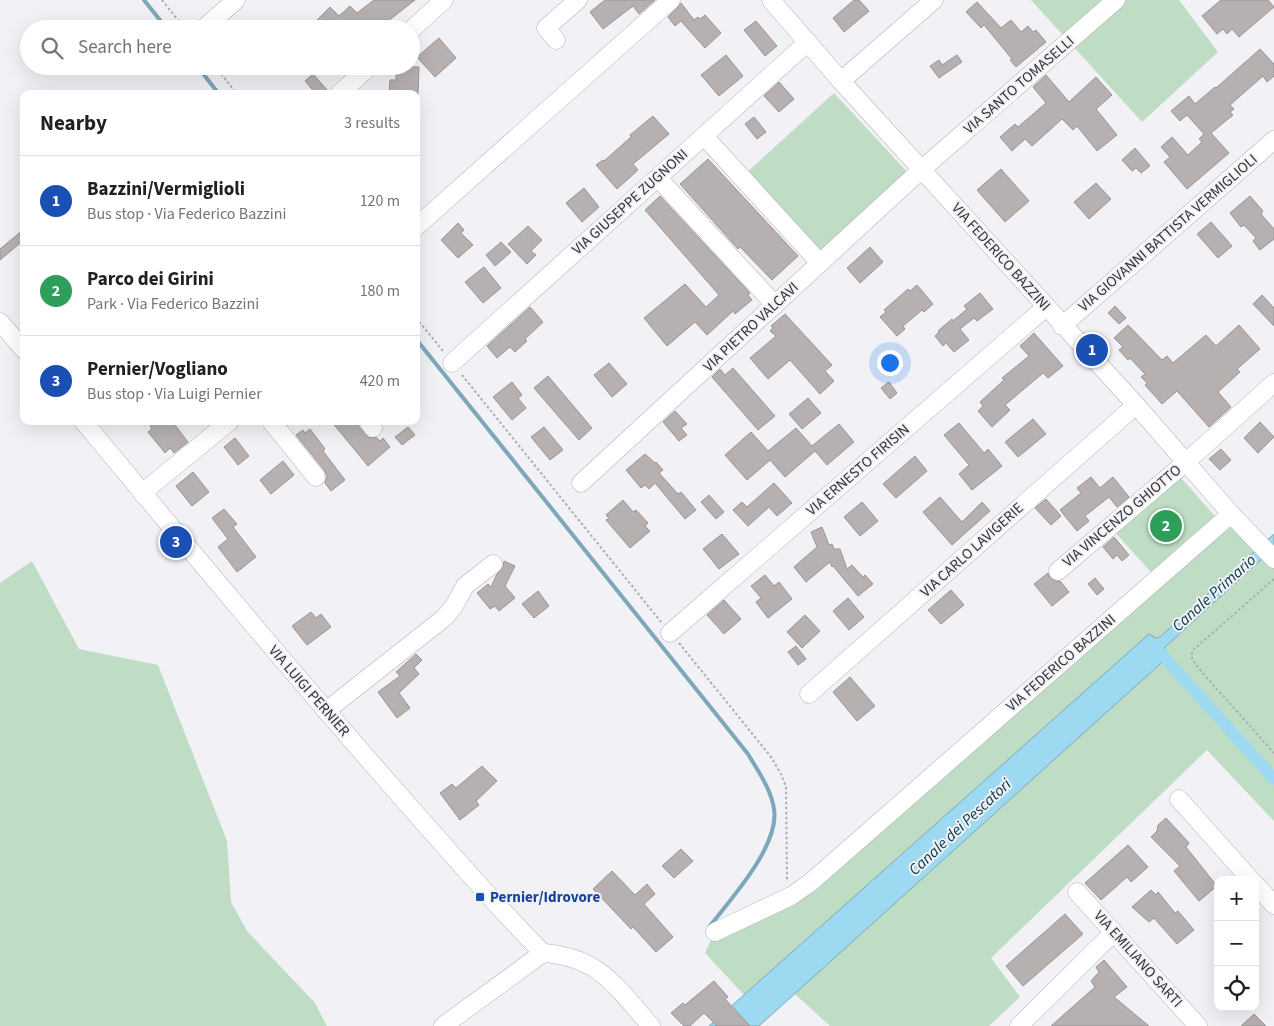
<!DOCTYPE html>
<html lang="en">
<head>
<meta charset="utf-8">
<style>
  :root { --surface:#fff; --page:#f2f2f2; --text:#202124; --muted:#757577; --line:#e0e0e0; --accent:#367e7c }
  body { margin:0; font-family:"Source Sans 3",sans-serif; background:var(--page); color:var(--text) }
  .controls { position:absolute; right:15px; bottom:15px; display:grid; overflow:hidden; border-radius:10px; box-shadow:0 5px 20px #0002 }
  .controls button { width:45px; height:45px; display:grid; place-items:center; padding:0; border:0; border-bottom:1px solid var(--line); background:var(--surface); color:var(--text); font:25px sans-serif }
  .you { position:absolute; left:889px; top:362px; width:18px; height:18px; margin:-12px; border:4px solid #fff; border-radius:50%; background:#1a73e8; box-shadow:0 0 0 8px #1a73e833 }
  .badge { display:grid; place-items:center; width:32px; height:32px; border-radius:50%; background:var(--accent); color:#fff; font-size:16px; font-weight:700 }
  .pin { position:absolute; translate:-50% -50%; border:2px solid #fff; box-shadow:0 1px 5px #0006 }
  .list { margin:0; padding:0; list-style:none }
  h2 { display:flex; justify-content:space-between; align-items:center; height:65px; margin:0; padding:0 20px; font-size:21px }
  h2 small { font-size:16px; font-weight:400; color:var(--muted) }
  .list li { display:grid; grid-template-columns:32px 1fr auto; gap:15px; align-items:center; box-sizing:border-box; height:90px; padding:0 20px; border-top:1px solid var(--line) }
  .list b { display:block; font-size:19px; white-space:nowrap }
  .list p { margin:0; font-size:16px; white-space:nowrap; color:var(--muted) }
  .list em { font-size:16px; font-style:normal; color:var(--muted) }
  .icon { flex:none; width:28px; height:28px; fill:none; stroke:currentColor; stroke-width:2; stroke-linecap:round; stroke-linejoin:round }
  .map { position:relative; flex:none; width:1274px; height:1026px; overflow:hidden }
  .search { position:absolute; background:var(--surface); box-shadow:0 5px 20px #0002; left:20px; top:20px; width:400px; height:55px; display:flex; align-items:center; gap:12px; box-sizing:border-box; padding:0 18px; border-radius:28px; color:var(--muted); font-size:19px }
  .panel { position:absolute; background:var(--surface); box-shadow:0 5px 20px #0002; left:20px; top:90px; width:400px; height:335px; border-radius:10px }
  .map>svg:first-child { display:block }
</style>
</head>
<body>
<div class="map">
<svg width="1274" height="1026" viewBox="0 0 1274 1026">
  <rect width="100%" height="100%" fill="#f1f1f6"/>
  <g fill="#bfddc5">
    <polygon points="1031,0 1179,0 1218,52 1142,122"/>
    <polygon points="834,93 909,174 820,256 745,174"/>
    <polygon points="1176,472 1221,523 1231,514 1274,558 1274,821 1207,750 991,958 1020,997 989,1026 830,1026 786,986 759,1011 705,953 715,932 791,896 1157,579 1112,529"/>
    <polygon points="32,561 79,649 158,665 227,841 231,902 247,931 315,1003 327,1026 0,1026 0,583"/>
  </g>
  <polygon fill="#9ddaf2" stroke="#7da8b9" points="1274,534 1274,548 1165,647 1165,652 1169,656 759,1026 709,1026 1149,634 1156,638 1160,637"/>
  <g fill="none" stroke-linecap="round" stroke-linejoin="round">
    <g stroke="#7da8b9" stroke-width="4">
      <polyline points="144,0 167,29"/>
      <polyline points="197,66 219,94"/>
      <path d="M416,339l332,415c10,17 23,35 26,55 6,36 -43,90 -65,118"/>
    </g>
    <polyline stroke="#9ddaf2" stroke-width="12" points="1155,647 1274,779"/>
  </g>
  <g fill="#b6b0b0" stroke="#9a9594">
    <polygon points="374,0 415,0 383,25 379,21 371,29 321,29 315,22 330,7 339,16 350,6 357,13"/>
    <polygon points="605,0 655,0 639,14 633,6 603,29 590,12"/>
    <polygon points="854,0 859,0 869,11 844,32 833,18"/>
    <polygon points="1221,0 1268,0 1274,7 1239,37 1232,29 1227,34 1223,29 1217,34 1202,16"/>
    <polygon points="977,2 1001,28 1011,20 1021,32 1028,26 1033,32 1036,30 1046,42 1016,67 1010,60 1012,59 984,25 981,28 966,12"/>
    <polygon points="681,3 694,20 698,17 700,19 705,15 721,33 705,48 681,21 675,26 668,17"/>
    <polygon points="756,21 777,46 765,56 744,30"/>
    <polygon points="439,38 456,58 435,77 417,57"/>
    <polygon points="1260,49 1274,64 1274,76 1267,82 1263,76 1230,105 1234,109 1230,112 1233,115 1211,133 1229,153 1187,189 1164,162 1170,157 1161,147 1172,137 1188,155 1202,142 1199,139 1204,134 1187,115 1180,121 1171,111 1189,96 1195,104 1215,87 1216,88"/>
    <polygon points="726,55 743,76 719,96 701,75"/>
    <polygon points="957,55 962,62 939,78 930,66 939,60 942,65"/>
    <polygon points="396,67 419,67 418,94 389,94 390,80 396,80"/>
    <polygon points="313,74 329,92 329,94 316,94 305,81"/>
    <polygon points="1046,75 1069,102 1096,77 1112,95 1096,109 1117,135 1097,151 1077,126 1073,130 1062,119 1032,146 1025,139 1012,151 1000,137 1015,124 1018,127 1046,103 1033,87"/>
    <polygon points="779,82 794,99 779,112 764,96"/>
    <polygon points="653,116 669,134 633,164 638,170 617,189 596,165 603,160 604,161 631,137 630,135"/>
    <polygon points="754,117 766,132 757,139 745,124"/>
    <polygon points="1135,148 1150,166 1141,173 1136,168 1132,171 1122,160"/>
    <polygon points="708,159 798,256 772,280 740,247 738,249 680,184"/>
    <polygon points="1001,169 1029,201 1005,222 977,190"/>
    <polygon points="1096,183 1111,199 1089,219 1074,202"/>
    <polygon points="584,188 599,207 582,222 566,203"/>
    <polygon points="660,196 750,293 748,295 752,300 735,314 733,311 707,335 695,322 667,346 644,318 685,284 706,307 719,295 645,210"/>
    <polygon points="1250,196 1263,211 1261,214 1274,229 1274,239 1260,250 1253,241 1256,238 1244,225 1241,227 1230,213"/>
    <polygon points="1211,222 1232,246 1218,258 1197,234"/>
    <polygon points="458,223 464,230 461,233 473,245 458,258 441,240"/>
    <polygon points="528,226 542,240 531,251 536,255 527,264 508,244"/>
    <polygon points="24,229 24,240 0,260 0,249"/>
    <polygon points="501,242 511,252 495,266 486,255"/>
    <polygon points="870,247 883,262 860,283 847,268"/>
    <polygon points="484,267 501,288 483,303 465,282"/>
    <polygon points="917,285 933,304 924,312 922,310 903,326 905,329 897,336 880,317 886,312 884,310 908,289 910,291"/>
    <polygon points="980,293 993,309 977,321 974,318 960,329 969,340 954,352 946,343 943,346 935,336 939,332 938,331 952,319 953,321 967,309 964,306"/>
    <polygon points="1262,295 1274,308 1274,326 1253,304"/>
    <polygon points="1115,306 1126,318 1119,324 1108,313"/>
    <polygon points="530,307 543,322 525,339 527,341 515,352 510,347 497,358 487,346"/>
    <polygon points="785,314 832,365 825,371 834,381 820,394 790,360 768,379 750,358 776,336 770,331 773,328 771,326"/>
    <polygon points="1128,325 1162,360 1167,356 1173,363 1206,335 1216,346 1239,325 1260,349 1237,369 1240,372 1218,392 1231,407 1209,427 1177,391 1162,404 1145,385 1147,383 1141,377 1145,374 1130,358 1128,360 1119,350 1123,347 1114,338"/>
    <polygon points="1034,333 1063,366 1048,378 1043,373 1005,405 1010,410 992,427 978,411 983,406 980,402 1004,380 1002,378 1029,356 1020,346"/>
    <polygon points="609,363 627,384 612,397 594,375"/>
    <polygon points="733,368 775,416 758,430 712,377 720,369 725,375"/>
    <polygon points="548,376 592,428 579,440 534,388"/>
    <polygon points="512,382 522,395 518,398 526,408 512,420 493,397"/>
    <polygon points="889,382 897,393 890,399 881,388"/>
    <polygon points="808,398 821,413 802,429 789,414"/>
    <polygon points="675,411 687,424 681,428 687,435 679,441 663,422"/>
    <polygon points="1033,419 1046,434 1018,457 1005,442"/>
    <polygon points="156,421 172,421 188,442 174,453 170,448 165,453 148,432 152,429 150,426"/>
    <polygon points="331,421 357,421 359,427 368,437 377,438 380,441 383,438 390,447 368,466"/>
    <polygon points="1260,422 1274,437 1258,453 1244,438"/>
    <polygon points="959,423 984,453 988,449 1002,466 972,490 959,474 969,465 944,435"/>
    <polygon points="839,424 854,442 827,465 815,451 785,477 770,460 747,480 725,455 751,432 768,451 796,428 812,446"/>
    <polygon points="408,427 415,435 402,445 395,437"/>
    <polygon points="544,427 563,450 550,460 531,437"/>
    <polygon points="310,429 325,449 323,451 345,480 331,491 325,483 327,476 324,470 296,435 303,430 305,433"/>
    <polygon points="235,438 249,456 238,465 224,447"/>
    <polygon points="1221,449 1231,460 1220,470 1209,459"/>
    <polygon points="645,454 655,463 656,462 663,470 659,473 678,494 681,492 696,510 685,519 655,483 649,489 645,485 641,488 626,470"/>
    <polygon points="915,456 927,471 896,498 883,484"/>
    <polygon points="283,461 294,475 271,494 260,480"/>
    <polygon points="193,472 209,492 192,506 176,486"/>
    <polygon points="1091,477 1100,488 1113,477 1129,497 1117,507 1109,497 1085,516 1089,521 1077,531 1060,510 1081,493 1077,488"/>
    <polygon points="774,483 792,503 777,516 769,507 748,526 733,510 742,502 747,507"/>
    <polygon points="709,495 724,512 716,519 701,502"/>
    <polygon points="940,497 962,522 982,502 990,511 952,545 923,512"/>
    <polygon points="1046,499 1061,516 1051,525 1035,508"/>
    <polygon points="623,500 633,512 636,510 648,523 645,526 650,531 630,548 606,520 609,518 606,515"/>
    <polygon points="862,502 878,521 860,536 844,517"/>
    <polygon points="224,509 237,524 233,527 256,557 237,572 218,547 228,539 212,518"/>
    <polygon points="822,527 829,545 832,544 834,549 840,549 847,569 852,565 863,577 865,575 873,584 858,596 833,566 832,567 830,562 806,582 794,567 817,547 811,532"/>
    <polygon points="722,534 739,554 719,569 703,549"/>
    <polygon points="1114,537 1129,555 1122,561 1117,555 1113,559 1103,547"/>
    <polygon points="504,561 515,566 505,586 515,598 499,611 495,606 490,609 477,593 488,584 491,587 497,574 503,568"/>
    <polygon points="1048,573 1050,578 1055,581 1060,581 1069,592 1052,606 1034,584"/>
    <polygon points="765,575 774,586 779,582 792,599 768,618 756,602 761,598 751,586"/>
    <polygon points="1095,578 1104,589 1097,595 1088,584"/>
    <polygon points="951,590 964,605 941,624 928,610"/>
    <polygon points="538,591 549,606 534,618 522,604"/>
    <polygon points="848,598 864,617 849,630 833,611"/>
    <polygon points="724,600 741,619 724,634 707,615"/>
    <polygon points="311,612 316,618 321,614 331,627 307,645 292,626"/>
    <polygon points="805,615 820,631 802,648 787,632"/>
    <polygon points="796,646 806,659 798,665 788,652"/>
    <polygon points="416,654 422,660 414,668 419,674 399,693 410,708 397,718 378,692 400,676 396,672"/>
    <polygon points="850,677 875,706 857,721 833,692"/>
    <polygon points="482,766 497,781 476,801 479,805 460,820 440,793 452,784 456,788"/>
    <polygon points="1166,818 1189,843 1186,847 1217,886 1199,901 1174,871 1180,866 1151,837 1157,831 1158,825"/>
    <polygon points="1128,845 1148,867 1131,882 1127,877 1101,900 1085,883"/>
    <polygon points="681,849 693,861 674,878 662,866"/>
    <polygon points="612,871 635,895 647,884 655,894 644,904 673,937 656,952 633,927 631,929 593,889"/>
    <polygon points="1151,890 1156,895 1158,892 1175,913 1178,911 1194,930 1177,944 1154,918 1149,922 1132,907"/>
    <polygon points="1065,914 1083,934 1023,986 1006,966"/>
    <polygon points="1104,960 1127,987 1114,997 1149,1026 1051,1026 1095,987 1091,981 1099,972 1096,967"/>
    <polygon points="714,981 728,997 725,999 750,1026 717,1026 704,1013 690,1026 684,1026 671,1013 683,1003 685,1005"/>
    <polygon points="1254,1014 1266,1026 1241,1026"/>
  </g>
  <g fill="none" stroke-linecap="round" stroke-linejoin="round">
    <defs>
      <g id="minor">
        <polyline points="771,0 841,81 1136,405 1231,514 1274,559"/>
        <polyline points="203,29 236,0"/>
        <polyline points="411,30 444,0"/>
        <polyline points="556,40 546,28 578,0"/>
        <polyline points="841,81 934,0"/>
        <polyline points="339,94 370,66"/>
        <polyline points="704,136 820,263"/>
        <polyline points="658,178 775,305"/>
        <polyline points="416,227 671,0"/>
        <polyline points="0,322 24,350"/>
        <polyline points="1062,326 1274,140"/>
        <polyline points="452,363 808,42"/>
        <path d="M83,421c103,124 206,248 312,369 49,55 96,111 148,163"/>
        <polyline points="271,421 316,477"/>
        <polyline points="368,421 373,428"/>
        <polyline points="581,483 921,170 1116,0"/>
        <polyline points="142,493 230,421"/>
        <polyline points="1058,571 1186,462 1274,383"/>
        <polyline points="670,633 1046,307"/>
        <polyline points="809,694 1136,405"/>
        <polyline points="326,711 444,618 454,606 465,586 493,564"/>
        <polyline points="1179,799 1251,880"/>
        <polyline points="1255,884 1274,905"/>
        <polyline points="1077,892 1198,1026"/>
        <polyline points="715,932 791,896 811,882 1231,514"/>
        <path d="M443,1026l100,-73c57,4 73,34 108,73"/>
        <polyline points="1019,1026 1114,932"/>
      </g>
    </defs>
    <use href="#minor" stroke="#b1b2b6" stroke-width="19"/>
    <g stroke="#adadb1" stroke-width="2" stroke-dasharray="2.5 2.5" stroke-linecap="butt">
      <polyline points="162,0 185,29"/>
      <polyline points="215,66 237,94"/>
      <polyline points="416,318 443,351"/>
      <polyline points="462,375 661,622"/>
      <polyline points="1274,579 1192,651 1192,659 1200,670 1274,753"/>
      <polyline points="679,643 771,757 781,774 786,787 787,882"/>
    </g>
    <use href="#minor" stroke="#fff" stroke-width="18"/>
  </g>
  <rect fill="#1a4fb4" stroke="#f1f1f6" stroke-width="2" x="475" y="892" width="10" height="10" rx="2.5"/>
  <g text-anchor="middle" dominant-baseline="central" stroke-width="4" stroke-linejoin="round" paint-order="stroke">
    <g font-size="15" fill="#323234" stroke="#f1f1f6">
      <text transform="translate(1019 85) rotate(-41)">VIA SANTO TOMASELLI</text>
      <text transform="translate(630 202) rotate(-42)">VIA GIUSEPPE ZUGNONI</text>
      <text transform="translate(1168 233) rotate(-41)">VIA GIOVANNI BATTISTA VERMIGLIOLI</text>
      <text transform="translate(1001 257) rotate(48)">VIA FEDERICO BAZZINI</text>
      <text transform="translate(751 327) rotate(-43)">VIA PIETRO VALCAVI</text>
      <text transform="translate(858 470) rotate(-41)">VIA ERNESTO FIRISIN</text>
      <text transform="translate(1122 516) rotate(-40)">VIA VINCENZO GHIOTTO</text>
      <text transform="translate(972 550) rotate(-42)">VIA CARLO LAVIGERIE</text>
      <text transform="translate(1061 663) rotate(-41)">VIA FEDERICO BAZZINI</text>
      <text transform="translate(309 691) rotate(49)">VIA LUIGI PERNIER</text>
      <text transform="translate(1138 959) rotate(48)">VIA EMILIANO SARTI</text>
    </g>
    <g font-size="15" font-weight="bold" fill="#164399" stroke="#f1f1f6" text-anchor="start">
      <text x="490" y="897">Pernier/Idrovore</text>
    </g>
    <g font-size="16" font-style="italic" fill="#013a4a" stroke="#f1f1f6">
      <text transform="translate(1214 593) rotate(-42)">Canale Primario</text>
      <text transform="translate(960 827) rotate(-43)">Canale dei Pescatori</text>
    </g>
  </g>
</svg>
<div class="controls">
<button>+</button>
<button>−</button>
<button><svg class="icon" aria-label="locate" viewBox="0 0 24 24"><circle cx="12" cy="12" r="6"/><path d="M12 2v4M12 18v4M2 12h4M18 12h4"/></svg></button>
</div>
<div class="you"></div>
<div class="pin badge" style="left:1092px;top:350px;background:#1a4fb4">1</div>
<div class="pin badge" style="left:1166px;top:526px;background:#2e9e5b">2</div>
<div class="pin badge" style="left:176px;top:542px;background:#1a4fb4">3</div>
<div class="search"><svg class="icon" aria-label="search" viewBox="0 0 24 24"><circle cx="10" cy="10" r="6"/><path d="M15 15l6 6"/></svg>Search here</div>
<section class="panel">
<h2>Nearby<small>3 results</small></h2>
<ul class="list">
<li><span class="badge" style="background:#1a4fb4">1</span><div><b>Bazzini/Vermiglioli</b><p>Bus stop · Via Federico Bazzini</p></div><em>120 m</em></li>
<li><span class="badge" style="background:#2e9e5b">2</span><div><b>Parco dei Girini</b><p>Park · Via Federico Bazzini</p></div><em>180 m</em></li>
<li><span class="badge" style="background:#1a4fb4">3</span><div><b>Pernier/Vogliano</b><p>Bus stop · Via Luigi Pernier</p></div><em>420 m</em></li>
</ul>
</section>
</div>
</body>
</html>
